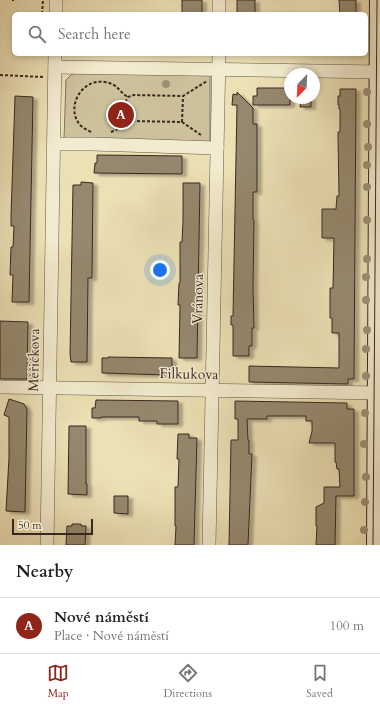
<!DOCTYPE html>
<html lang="en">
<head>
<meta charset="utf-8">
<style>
  :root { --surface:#fff; --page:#f6f6f6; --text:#222; --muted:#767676; --line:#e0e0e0; --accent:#8f2418 }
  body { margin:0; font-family:Cardo,serif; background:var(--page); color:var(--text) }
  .compass { position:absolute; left:284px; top:68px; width:36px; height:36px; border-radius:50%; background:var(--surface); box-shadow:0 2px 6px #0003; rotate:204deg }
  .scale { position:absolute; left:12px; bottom:10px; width:81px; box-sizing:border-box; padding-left:4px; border:2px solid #372822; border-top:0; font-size:11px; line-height:14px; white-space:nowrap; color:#372822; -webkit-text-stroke:3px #f3ebcf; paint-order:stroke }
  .you { position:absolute; left:160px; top:270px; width:14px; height:14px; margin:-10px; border:3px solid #fff; border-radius:50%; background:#1a73e8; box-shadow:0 0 0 6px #1a73e833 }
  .badge { display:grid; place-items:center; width:26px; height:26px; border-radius:50%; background:var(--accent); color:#fff; font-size:13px; font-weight:700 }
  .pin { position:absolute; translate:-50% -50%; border:2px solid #fff; box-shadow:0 1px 4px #0006 }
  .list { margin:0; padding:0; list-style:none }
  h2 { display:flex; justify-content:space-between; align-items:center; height:52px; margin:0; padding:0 16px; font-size:17px }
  h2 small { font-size:13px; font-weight:400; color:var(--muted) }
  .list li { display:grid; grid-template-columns:26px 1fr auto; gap:12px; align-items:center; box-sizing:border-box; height:56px; padding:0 16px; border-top:1px solid var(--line) }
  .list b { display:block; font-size:15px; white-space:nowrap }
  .list p { margin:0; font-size:13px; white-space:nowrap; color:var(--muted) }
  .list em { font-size:13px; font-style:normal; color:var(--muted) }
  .icon { flex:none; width:22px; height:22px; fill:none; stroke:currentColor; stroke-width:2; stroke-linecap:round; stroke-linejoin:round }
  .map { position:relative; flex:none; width:380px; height:545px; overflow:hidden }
  .search { position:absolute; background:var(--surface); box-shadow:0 2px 6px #0003; left:12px; right:12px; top:12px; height:44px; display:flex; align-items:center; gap:10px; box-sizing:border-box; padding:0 14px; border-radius:6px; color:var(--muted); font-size:15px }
  .sheet { height:108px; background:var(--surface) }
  nav { display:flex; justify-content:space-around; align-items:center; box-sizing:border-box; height:56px; border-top:1px solid var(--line); background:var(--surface); font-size:11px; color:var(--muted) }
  nav a { display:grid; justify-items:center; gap:2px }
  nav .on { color:var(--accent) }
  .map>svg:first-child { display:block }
</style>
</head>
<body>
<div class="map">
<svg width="380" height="545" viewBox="0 0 380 545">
  <defs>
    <filter id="shadow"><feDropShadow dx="4.5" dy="2.5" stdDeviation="1" flood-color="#0004"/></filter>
  </defs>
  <rect width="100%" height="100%" fill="#ece0b5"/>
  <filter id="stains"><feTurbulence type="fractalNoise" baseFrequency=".005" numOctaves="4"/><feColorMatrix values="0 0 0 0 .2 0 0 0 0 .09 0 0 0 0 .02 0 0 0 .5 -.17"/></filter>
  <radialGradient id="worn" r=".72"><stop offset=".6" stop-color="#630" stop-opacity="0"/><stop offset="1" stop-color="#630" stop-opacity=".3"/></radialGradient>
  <polygon fill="#cdc19c" stroke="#82745f" points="78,71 210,71 210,144 64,140 66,80 71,75"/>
  <g fill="#95886e" stroke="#372822" filter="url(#shadow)">
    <rect x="182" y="0" width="20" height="14"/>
    <rect x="237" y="0" width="18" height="14"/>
    <polygon points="339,0 356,0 356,14 340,14"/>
    <polygon points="257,88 290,88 290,105 253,105 253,96 257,96"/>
    <polygon points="340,89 356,89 354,379 348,379 348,384 249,382 249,366 339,368 339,333 332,333 332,318 330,318 330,288 333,288 334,238 322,238 322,209 336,209 337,196 339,196 338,136 338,132 340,132 340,110 339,109 339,105 338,105 338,96 340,96"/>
    <polygon points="237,92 253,108 253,124 257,124 257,192 253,192 253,220 254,220 253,287 254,328 252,328 252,346 249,346 249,356 233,356 233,325 231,325 231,316 233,316 237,105 232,105 233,94 237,95"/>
    <polygon points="15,96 33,97 29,302 12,302 13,275 10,275 11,247 13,247 14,226 11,226 11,215"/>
    <polygon points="301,98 311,98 311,107 300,107"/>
    <polygon points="97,155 182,156 182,174 94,173 95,163 97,163"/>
    <polygon points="81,182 93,183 92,278 88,278 87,362 71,362 70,354 73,185 81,185"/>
    <polygon points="183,183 200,183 197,358 179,358 180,305 178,305 179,283 180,283 180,242 182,242 183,221"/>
    <polygon points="0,321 28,322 27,379 0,379"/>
    <polygon points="108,357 172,358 172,372 167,372 167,375 102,373 102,358 108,358"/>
    <polygon points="9,399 24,404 27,409 25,512 6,511 9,458 9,417 4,415"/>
    <polygon points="96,400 178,401 178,424 157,424 157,421 139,421 139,417 101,417 101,418 92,418 92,408 95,408"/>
    <polygon points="235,401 347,403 347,409 354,409 354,496 336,496 335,545 316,545 317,526 316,526 316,507 324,503 324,487 340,487 339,469 337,469 336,462 335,462 335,443 309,443 312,431 312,421 306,421 306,416 267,416 267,419 247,419 248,440 249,440 249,454 252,454 248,545 229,545 231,440 238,440 238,419 235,419"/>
    <polygon points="69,426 86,426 86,484 87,484 87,495 68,494"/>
    <polygon points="178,434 189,434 189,438 197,438 194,545 175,545 176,526 175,526 175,487 178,487 179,459 177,459"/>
    <polygon points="114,496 128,496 128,514 114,513"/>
    <polygon points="72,524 81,524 81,526 86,526 85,545 66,545 67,526 72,526"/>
  </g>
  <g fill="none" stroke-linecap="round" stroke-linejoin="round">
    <defs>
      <g id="street">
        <polyline points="56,14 56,0"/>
        <polyline points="219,14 219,0"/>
        <polyline points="55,67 380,72"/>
        <polyline points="54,144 92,144 217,148"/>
        <polyline points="0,387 380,393"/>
        <polyline points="47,545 55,54"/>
        <polyline points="209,545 219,54"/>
      </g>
      <polyline id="secondary" points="376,545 379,0"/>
    </defs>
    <use href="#street" stroke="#645647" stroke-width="14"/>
    <use href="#secondary" stroke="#372822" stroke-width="20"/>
    <g stroke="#372822" stroke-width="2" stroke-dasharray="3 2" stroke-linecap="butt">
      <polyline points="13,1 13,0"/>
      <polyline points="42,14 43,0"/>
      <polyline points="0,75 43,77"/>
      <polyline points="182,122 183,96"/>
      <path d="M91,132c-4,-2 -8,-4 -11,-7 -15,-18 2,-47 25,-43 13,2 14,10 23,15"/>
      <polyline points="111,132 116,130 128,118"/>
      <path d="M201,135l-19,-13 -50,-1c-9,-7 -10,-13 -4,-24l6,-2 49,1 24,-15"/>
      <polyline points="34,377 36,331 39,330"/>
    </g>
    <use href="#street" stroke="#f3ebcf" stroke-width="13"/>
    <use href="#secondary" stroke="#f3ebcf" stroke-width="18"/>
    <polyline stroke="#372822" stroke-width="1" points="373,545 377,0"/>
  </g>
  <g fill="#9d9075">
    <circle cx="166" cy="84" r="4"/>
    <circle cx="367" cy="92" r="4"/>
    <circle cx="367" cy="124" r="4"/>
    <circle cx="368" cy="147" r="4"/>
    <circle cx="367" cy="165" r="4"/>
    <circle cx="367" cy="187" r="4"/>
    <circle cx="367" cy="220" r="4"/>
    <circle cx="367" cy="259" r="4"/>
    <circle cx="366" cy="277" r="4"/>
    <circle cx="366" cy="300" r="4"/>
    <circle cx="367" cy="330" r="4"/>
    <circle cx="366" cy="349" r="4"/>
    <circle cx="366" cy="376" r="4"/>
    <circle cx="365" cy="413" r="4"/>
    <circle cx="364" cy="444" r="4"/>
    <circle cx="366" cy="477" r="4"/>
    <circle cx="365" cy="502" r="4"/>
    <circle cx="364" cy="530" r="4"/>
  </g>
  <g text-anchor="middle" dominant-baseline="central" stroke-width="3" stroke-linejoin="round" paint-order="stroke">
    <g font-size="14" fill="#372822" stroke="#f3ebcf">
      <text transform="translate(198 299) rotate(-89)">Vránova</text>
      <text transform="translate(34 360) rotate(-89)">Měřičkova</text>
      <text transform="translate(189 374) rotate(1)">Filkukova</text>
    </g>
  </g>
  <rect width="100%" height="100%" filter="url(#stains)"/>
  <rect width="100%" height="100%" fill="url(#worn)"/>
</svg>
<svg class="compass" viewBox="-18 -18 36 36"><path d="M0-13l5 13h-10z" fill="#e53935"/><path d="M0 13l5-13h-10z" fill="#767676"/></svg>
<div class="scale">50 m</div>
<div class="you"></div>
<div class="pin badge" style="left:121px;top:115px">A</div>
<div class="search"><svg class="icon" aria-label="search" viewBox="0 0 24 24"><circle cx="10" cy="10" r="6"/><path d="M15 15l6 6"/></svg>Search here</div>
</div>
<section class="sheet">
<h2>Nearby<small></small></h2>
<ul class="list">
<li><span class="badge">A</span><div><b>Nové náměstí</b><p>Place · Nové náměstí</p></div><em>100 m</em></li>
</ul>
</section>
<nav>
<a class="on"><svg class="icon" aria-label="map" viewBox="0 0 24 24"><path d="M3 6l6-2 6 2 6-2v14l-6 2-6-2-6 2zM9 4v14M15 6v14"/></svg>Map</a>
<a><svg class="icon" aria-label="directions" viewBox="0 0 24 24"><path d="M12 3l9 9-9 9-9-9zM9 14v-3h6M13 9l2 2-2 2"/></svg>Directions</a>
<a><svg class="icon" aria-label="saved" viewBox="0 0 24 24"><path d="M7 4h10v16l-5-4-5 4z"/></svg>Saved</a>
</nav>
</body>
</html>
